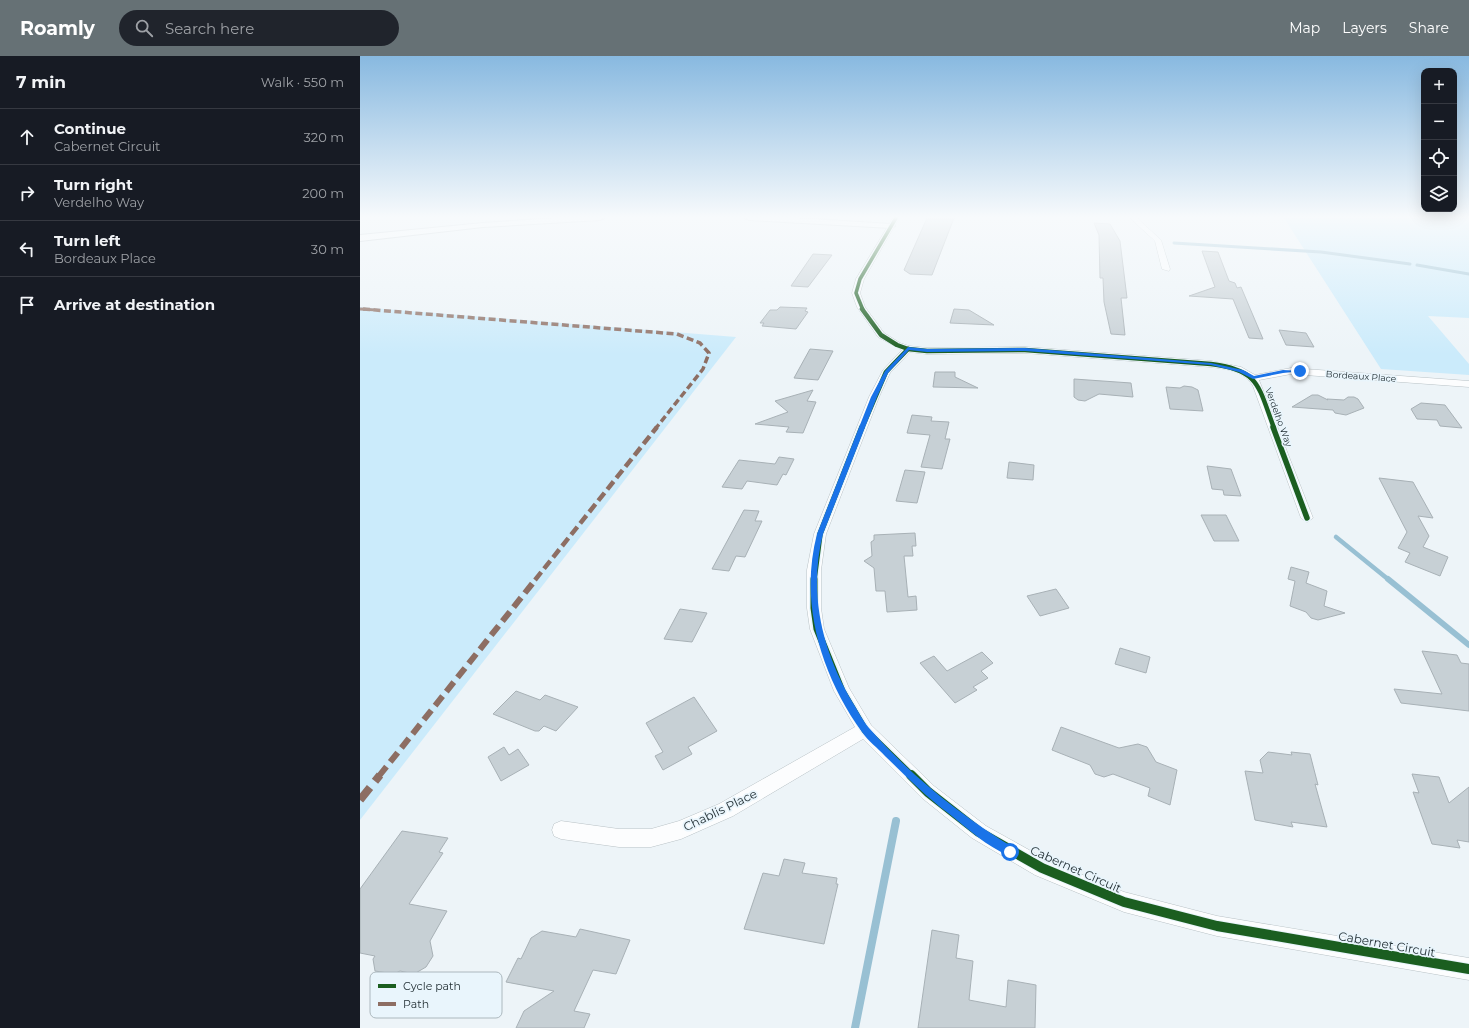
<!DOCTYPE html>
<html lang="en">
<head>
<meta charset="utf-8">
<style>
  :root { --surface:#171b24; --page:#20242c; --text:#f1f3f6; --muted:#9ea1a6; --line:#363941; --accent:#667175 }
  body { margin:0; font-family:Montserrat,sans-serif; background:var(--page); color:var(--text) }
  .controls { position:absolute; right:12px; top:12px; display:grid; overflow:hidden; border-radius:8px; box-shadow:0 4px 16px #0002 }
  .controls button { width:36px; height:36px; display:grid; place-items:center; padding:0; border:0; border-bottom:1px solid var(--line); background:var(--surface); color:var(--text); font:20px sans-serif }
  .stop { position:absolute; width:12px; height:12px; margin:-9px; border:3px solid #1a73e8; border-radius:50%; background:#fff }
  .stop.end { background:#1a73e8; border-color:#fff; box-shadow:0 1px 4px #0008 }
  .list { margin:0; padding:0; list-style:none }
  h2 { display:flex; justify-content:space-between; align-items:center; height:52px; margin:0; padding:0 16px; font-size:17px }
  h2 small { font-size:13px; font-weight:400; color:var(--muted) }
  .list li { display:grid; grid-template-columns:26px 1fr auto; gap:12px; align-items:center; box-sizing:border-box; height:56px; padding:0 16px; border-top:1px solid var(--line) }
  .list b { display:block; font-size:15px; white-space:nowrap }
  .list p { margin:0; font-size:13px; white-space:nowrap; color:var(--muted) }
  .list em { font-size:13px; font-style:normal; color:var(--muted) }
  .icon { flex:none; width:22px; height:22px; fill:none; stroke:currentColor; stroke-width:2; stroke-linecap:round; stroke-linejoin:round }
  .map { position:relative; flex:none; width:1109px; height:972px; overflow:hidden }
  header { display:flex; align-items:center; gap:24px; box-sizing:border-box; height:56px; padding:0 20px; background:var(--accent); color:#fff }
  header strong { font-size:19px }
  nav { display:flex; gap:22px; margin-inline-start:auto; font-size:14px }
  .search { width:280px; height:36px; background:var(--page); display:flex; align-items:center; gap:10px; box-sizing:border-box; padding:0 14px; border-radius:22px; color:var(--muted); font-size:15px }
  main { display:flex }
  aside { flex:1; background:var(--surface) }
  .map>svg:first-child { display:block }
</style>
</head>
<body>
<header>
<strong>Roamly</strong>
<div class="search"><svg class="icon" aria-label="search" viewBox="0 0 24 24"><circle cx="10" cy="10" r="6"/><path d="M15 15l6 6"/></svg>Search here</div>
<nav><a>Map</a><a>Layers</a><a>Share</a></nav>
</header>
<main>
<aside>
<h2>7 min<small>Walk · 550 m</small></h2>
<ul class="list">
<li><svg class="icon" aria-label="ahead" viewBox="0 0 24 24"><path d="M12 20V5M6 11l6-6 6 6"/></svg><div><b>Continue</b><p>Cabernet Circuit</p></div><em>320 m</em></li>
<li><svg class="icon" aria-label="right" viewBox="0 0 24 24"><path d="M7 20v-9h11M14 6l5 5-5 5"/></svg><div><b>Turn right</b><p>Verdelho Way</p></div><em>200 m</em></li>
<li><svg class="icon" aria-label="left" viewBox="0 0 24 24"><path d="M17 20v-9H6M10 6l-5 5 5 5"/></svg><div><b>Turn left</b><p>Bordeaux Place</p></div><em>30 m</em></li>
<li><svg class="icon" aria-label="arrive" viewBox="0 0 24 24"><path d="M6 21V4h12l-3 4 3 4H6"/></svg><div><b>Arrive at destination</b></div></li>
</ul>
</aside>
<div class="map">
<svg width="1109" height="972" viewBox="0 0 1109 972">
  <rect width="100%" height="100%" fill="#edf4f8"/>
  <g fill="#cbebfb">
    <polygon points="924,162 1109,162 1109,262 1068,260 1109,308 1109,319 1021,313"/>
    <polygon points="0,251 376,281 0,764"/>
  </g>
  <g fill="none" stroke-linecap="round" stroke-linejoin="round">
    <g stroke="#98c0d3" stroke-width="3">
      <polyline points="814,187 961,196 1050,208"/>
      <polyline points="1057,209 1109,218"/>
    </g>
    <polyline stroke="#98c0d3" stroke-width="4.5" points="976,481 1029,524"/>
    <polyline stroke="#98c0d3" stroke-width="6" points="1028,523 1109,589"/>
    <polyline stroke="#98c0d3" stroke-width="8" points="495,972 536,765"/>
  </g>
  <g fill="#c7d0d5" stroke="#a8b1b6">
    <polygon points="567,162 594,162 572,219 550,218 544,214"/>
    <polygon points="734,167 750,168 760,185 767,242 761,242 765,279 751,278 744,246 743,222 740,222 739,179"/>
    <polygon points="842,195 858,196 869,225 875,227 877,232 881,231 903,283 889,282 873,243 829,240 855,231"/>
    <polygon points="453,198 472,199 448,231 431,230"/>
    <polygon points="420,251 447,252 445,255 448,256 436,273 402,270 404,267 400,267 410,254 417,254"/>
    <polygon points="594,253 609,254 634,269 590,267"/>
    <polygon points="919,274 946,277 954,291 926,289"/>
    <polygon points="450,293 473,295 458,324 434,322"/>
    <polygon points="575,316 595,316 595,321 618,332 573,331"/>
    <polygon points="714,323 771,327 773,341 739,338 725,345 718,344 714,341"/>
    <polygon points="824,330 832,331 838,334 843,355 810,353 806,331 820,332"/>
    <polygon points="453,334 447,345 456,346 443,377 426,376 429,371 395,368 428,356 415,345"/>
    <polygon points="952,339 958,339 968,344 967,343 984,344 988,341 994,341 998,343 1004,352 986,359 975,357 973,354 932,351"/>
    <polygon points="1061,347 1085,349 1102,372 1080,370 1077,364 1057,363 1051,353"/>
    <polygon points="552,359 572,361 571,365 589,366 585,383 590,383 582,413 561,411 570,379 547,377"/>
    <polygon points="419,401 434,403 426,419 423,418 417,429 387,425 382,433 362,431 379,404 415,408"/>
    <polygon points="649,406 674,409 673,424 647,422"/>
    <polygon points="847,410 871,413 881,440 864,439 863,434 852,433"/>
    <polygon points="545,414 565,416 557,447 536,445"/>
    <polygon points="1019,422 1053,426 1073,462 1058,460 1069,480 1063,491 1088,501 1080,520 1045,506 1050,497 1038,492 1047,476"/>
    <polygon points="384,454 399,455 395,465 402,465 385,501 376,500 369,515 352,513"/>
    <polygon points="841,459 866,459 879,485 854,485"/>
    <polygon points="555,477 556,490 552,490 553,500 544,500 548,541 556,540 557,554 527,556 525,535 516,535 514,512 504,505 512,500 511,486 514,484 514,479"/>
    <polygon points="931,511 949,516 946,527 967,535 964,550 985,557 958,564 951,562 946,556 930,550 935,525 928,523"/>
    <polygon points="696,533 709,552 680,560 667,540"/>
    <polygon points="320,553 347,557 332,586 304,583"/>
    <polygon points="760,592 790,601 786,617 755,608"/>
    <polygon points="1062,595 1097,599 1101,607 1109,608 1109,655 1041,647 1034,633 1082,638"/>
    <polygon points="622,596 633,607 621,615 628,622 613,631 617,634 595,647 560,607 574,600 587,615"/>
    <polygon points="156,635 180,644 185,639 218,651 196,675 184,670 179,675 175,675 133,658"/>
    <polygon points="334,641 357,675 328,691 332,698 303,714 295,700 303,696 286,667"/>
    <polygon points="701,671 759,692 778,688 787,691 796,706 817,714 810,749 788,740 790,732 753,718 744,721 735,718 730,709 692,694"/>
    <polygon points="144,691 149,699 158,693 169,709 141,725 128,701"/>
    <polygon points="908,696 932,699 931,696 950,698 958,729 955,728 967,771 931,766 933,771 895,764 885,715 903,717 900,704"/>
    <polygon points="1052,718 1079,721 1089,747 1109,731 1109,786 1097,784 1100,792 1072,788 1053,736 1059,737"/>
    <polygon points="42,775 88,782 79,796 83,797 49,848 87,855 70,885 73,900 66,911 54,918 40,915 34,918 15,915 13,903 15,900 0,897 0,833"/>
    <polygon points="424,803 445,807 442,817 477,822 476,828 478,828 464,888 384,873 403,817 419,820"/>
    <polygon points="220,873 270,884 256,918 233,914 214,955 230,958 224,972 156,972 164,955 194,935 146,926 158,902 161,903 171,882 182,875 216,881"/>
    <polygon points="572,874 599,879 596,902 613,905 609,944 646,951 648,924 676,929 675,972 558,972"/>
  </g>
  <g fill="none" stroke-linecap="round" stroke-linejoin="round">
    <defs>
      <g id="minor">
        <path d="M533,162h6l-35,61 -4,14 5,14 19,26 16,10 9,3 18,2 98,-1 186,14 30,6 14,8 36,-7 178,13v6l-178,-13 -32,6 54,138 -6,4 -6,-4 -48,-132c-9,-15 -26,-17 -42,-19l-186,-14 -98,1 -17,-2 -20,21 -11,24 -53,137 -5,36v38l3,21 25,59 22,37 63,61 52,40 63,35 75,31 93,24 252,42v22l-252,-44 -93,-24 -89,-37 -63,-37 -50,-40 -59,-59 -130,77 -52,23 -30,8h-32l-58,-8 -7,-3 -2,-6 2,-6 7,-3 58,8h32l28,-8 40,-17 136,-77 -21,-36 -24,-62 -3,-21v-38l7,-36 55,-137 14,-27 19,-20 -24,-13 -21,-30 -5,-14 4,-14z"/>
        <polygon points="770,162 777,162 801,184 810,213 809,215 802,213 795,185"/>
      </g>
      <g id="tertiary">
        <polygon points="195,162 244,162 240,164 123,171 0,185 0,179 123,167"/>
        <polygon points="385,162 437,162 531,168 535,170 531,172 389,164"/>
      </g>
    </defs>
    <use href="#minor" stroke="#b9c2c6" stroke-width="1"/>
    <use href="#tertiary" stroke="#b9c2c6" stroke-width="2"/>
    <use href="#minor" fill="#fcfdfe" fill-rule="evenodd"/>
    <use href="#tertiary" fill="#fcfdfe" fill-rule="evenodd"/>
    <polyline stroke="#8d6e63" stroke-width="3" stroke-dasharray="5.5 3" stroke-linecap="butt" points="0,253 16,254"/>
    <polyline stroke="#8d6e63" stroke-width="3.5" stroke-dasharray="7 3.5" stroke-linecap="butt" points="3,253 317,278 340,287 349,297 343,313 296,372"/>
    <polyline stroke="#8d6e63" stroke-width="4.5" stroke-dasharray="10 4.5" stroke-linecap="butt" points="175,524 297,371"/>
    <polyline stroke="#8d6e63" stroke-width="6" stroke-dasharray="12 6" stroke-linecap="butt" points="19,720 176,523"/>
    <polyline stroke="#8d6e63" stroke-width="8" stroke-dasharray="16 8" stroke-linecap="butt" points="0,744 20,719"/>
    <defs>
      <polyline id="cycleway-far4" points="503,254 496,237 500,223 536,162"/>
      <g id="cycleway-far3">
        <path d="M502,253l19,26 16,10 11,4 19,2 98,-1 186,14c49,6 47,22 63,64"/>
        <polyline points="502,372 526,316 548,293"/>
      </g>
      <g id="cycleway-far2">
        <polyline points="913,371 947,462"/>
        <polyline points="454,524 460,478 502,371"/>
      </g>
      <polyline id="cycleway-far1" points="454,523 454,552 457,573 482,635 505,674 552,720"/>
      <polyline id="cycleway" points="551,719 568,736 619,776 682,812 764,846 857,870 1109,913"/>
    </defs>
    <use href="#cycleway-far4" stroke="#e9f5fc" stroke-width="5"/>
    <use href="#cycleway-far3" stroke="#e9f5fc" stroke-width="6"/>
    <use href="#cycleway-far2" stroke="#e9f5fc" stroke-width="8"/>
    <use href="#cycleway-far1" stroke="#e9f5fc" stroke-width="10"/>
    <use href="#cycleway" stroke="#e9f5fc" stroke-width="12"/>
    <use href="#cycleway-far4" stroke="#1b5e20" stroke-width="3.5"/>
    <use href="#cycleway-far3" stroke="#1b5e20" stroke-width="4.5"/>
    <use href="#cycleway-far2" stroke="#1b5e20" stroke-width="5.5"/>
    <use href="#cycleway-far1" stroke="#1b5e20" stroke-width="7"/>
    <use href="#cycleway" stroke="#1b5e20" stroke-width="10"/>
  </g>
  <linearGradient id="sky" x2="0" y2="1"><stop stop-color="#88b9e0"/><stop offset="0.54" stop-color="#f7fafc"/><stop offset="1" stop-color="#f7fafc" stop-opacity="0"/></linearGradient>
  <rect width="1109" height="298" fill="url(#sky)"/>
  <path fill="#1a73e8" d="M548,291l19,2 98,-1 186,15 32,7 11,6 29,-6 19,1 -19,2 -30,6 -14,-7 -28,-7 -186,-14 -98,1 -18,-2 -21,23 -11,24 -54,137c-15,59 -1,117 30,169 5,8 10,18 16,25 42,48 91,87 145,120l1,4 -5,4c-23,-9 -43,-28 -62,-43 -23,-17 -42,-37 -63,-57 -7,-8 -17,-15 -23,-24 -41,-57 -63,-129 -45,-198l54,-137 14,-26z"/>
  <g text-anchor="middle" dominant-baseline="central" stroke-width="3.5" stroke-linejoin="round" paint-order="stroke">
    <g font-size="9" fill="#1d2a2f" stroke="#e9f5fc">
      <text transform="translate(1001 320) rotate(4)">Bordeaux Place</text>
      <text transform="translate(919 361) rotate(70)">Verdelho Way</text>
    </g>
    <g font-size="12" fill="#1d2a2f" stroke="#e9f5fc">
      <text transform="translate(360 754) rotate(-26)">Chablis Place</text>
      <text transform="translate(716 813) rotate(24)">Cabernet Circuit</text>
      <text transform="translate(1027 888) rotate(10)">Cabernet Circuit</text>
    </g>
  </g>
  <rect x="10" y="916" width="132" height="46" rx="6" fill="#e9f5fc" stroke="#acb8be" stroke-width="1"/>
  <rect x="18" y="928" width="18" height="4" fill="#1b5e20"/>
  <rect x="18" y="946" width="18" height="4" fill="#8d6e63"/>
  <g font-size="11" fill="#1d2a2f">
    <text x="43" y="934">Cycle path</text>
    <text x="43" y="952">Path</text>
  </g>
</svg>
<div class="controls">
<button>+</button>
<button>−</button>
<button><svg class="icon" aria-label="locate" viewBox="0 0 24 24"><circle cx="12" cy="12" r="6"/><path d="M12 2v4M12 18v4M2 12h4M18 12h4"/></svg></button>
<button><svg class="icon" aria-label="layers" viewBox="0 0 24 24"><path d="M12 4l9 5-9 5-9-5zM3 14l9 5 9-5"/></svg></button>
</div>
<div class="stop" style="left:650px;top:796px"></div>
<div class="stop end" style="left:940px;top:315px"></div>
</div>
</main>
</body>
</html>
